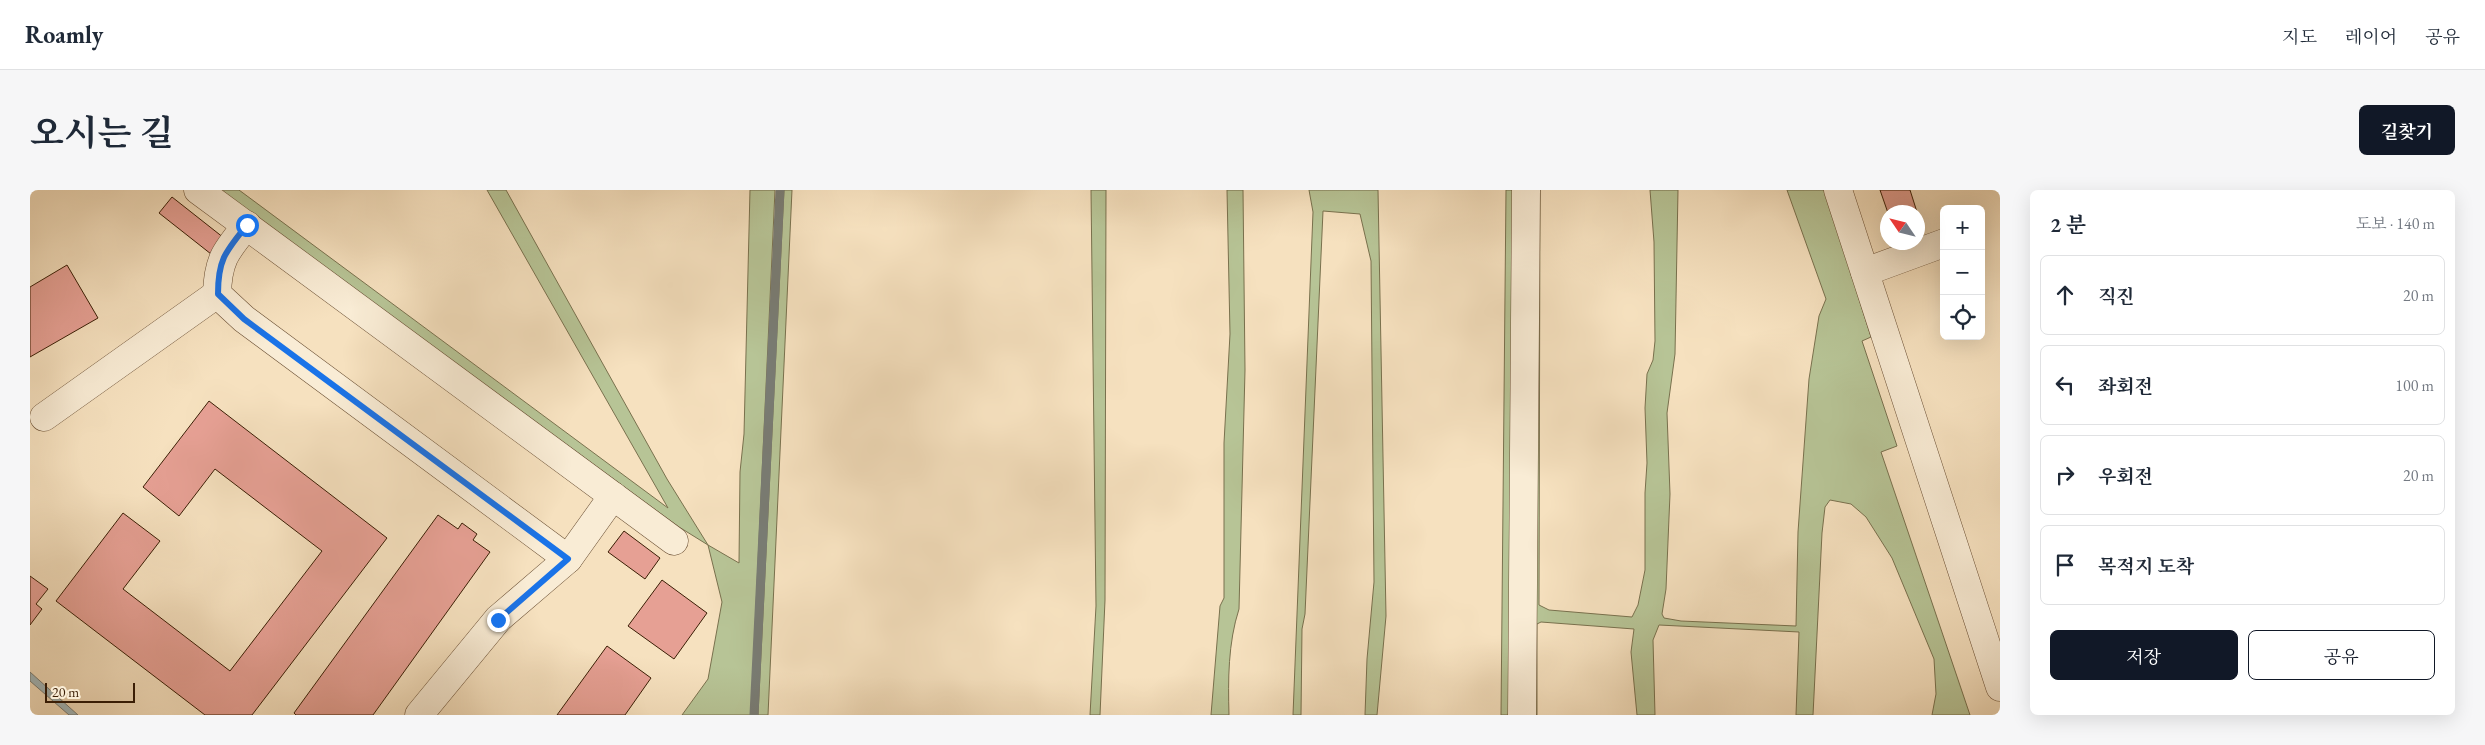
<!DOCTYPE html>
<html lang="ko">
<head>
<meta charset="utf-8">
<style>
  :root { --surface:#fff; --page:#f6f6f7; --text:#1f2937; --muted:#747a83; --line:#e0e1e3; --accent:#111827 }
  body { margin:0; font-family:"EB Garamond","Noto Serif KR",serif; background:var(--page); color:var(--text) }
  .controls { position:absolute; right:15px; top:15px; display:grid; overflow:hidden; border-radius:8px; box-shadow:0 5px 20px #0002 }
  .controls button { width:45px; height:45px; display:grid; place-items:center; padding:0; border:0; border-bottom:1px solid var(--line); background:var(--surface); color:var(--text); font:25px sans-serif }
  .compass { position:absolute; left:1850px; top:15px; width:45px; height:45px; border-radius:50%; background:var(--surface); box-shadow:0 5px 20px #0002; rotate:305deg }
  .scale { position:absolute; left:15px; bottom:12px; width:90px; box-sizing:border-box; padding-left:5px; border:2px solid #3b1e05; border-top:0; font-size:14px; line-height:18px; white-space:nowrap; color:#3b1e05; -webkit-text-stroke:4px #f9ecd5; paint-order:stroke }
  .stop { position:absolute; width:15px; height:15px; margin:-11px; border:4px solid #1a73e8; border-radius:50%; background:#fff }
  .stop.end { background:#1a73e8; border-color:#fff; box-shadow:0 1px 5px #0008 }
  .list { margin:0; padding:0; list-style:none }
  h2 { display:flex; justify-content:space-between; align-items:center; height:65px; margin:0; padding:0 20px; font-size:21px }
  h2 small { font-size:16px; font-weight:400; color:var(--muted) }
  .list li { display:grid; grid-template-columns:32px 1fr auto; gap:15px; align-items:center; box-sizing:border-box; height:80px; margin:0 10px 10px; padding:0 10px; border:1px solid var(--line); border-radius:8px }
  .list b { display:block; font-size:19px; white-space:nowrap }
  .list em { font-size:16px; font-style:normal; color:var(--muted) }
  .actions { display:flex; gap:10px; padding:15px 20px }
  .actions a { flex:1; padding:11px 0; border:1px solid var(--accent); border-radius:8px; text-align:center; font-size:18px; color:var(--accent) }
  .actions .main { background:var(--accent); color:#fff }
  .icon { flex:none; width:28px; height:28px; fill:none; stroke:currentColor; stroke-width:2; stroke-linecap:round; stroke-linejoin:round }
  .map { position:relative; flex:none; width:1970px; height:525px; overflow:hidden; border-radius:8px }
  header { display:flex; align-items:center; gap:30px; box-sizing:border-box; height:70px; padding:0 25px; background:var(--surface); border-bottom:1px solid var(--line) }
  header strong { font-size:24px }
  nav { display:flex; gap:28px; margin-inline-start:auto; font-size:18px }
  .intro { display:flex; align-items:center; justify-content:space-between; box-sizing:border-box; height:120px; padding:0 30px }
  h1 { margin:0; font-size:35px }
  .button { padding:12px 22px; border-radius:8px; background:var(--accent); color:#fff; font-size:18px; font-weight:700 }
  main { display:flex; gap:30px; padding:0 30px }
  aside { flex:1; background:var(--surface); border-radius:8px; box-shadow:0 5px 20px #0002 }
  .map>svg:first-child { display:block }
</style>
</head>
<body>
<header>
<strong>Roamly</strong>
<nav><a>지도</a><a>레이어</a><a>공유</a></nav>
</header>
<div class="intro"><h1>오시는 길</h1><a class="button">길찾기</a></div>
<main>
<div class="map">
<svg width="1970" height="525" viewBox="0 0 1970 525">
  <rect width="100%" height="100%" fill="#f6e1bf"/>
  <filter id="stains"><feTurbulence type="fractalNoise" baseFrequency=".004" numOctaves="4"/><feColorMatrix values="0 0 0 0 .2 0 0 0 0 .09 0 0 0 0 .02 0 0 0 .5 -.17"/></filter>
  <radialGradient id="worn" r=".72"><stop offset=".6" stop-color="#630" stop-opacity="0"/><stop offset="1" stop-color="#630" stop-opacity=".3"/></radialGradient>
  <g fill="#b7c496" stroke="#79714e">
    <polygon points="189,0 209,0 638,318 457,0 476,0 637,289 678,355 709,373 710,282 714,244 720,0 745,0 721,525 652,525 678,489 692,412 678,355 649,337"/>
    <polygon points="754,0 762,0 738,525 728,525"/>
    <polygon points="1061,0 1076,0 1075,410 1070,525 1060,525 1066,416"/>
    <path d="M1197,0h16l2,180 -6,239c-11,34 -11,71 -10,106h-18l9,-109 4,-8v-155l6,-109z"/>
    <polygon points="1279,0 1348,0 1356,426 1347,525 1335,525 1337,469 1344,392 1341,71 1330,24 1293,21 1275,424 1272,439 1271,525 1263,525 1283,22"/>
    <polygon points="1476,0 1487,0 1481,525 1471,525"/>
    <polygon points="1503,0 1510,0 1509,415 1519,420 1602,427 1608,415 1615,380 1615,303 1617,273 1615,218 1617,184 1623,170 1625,151 1624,52 1620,0 1648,0 1645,164 1637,223 1640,304 1636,399 1632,424 1634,428 1651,431 1766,436 1768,342 1779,189 1789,126 1796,109 1757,0 1795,0 1841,147 1832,151 1867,256 1851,262 1940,525 1902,525 1906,504 1904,469 1862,368 1836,327 1821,314 1800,310 1795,317 1792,343 1783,525 1766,525 1769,442 1629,435 1623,450 1625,525 1607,525 1601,462 1604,439 1511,432 1507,434 1507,525 1497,525"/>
  </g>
  <polygon fill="#a3babe" stroke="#797c74" points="0,482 48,525 39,525 0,491"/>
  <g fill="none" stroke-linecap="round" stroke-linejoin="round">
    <polyline stroke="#797c74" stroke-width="9" points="724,525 750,0"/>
  </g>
  <g fill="#e6a094" stroke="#3b1e05">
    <polygon points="1850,0 1880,0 1887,22 1858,23"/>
    <polygon points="142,7 194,48 181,64 129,23"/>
    <polygon points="1888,23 1893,40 1888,42"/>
    <polygon points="37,75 68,128 0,167 0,97"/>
    <polygon points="179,211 357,348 222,525 175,525 26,411 93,323 130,351 93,399 200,481 292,361 185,279 149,326 113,297"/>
    <polygon points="408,325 428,339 432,333 447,344 443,350 460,362 343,525 266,525 264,523"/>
    <polygon points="594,341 630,368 615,389 578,362"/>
    <polygon points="0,386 18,399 6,414 12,419 0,435"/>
    <polygon points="632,390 677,423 644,469 598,436"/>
    <polygon points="577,456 621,488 595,525 527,525"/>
  </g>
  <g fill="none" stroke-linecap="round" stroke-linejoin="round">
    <defs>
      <g id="minor">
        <polyline points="168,0 644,351"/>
        <polyline points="1808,0 1970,497"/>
        <path d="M217,35c-21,26 -29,34 -30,69l27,25 324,240"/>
        <polyline points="1835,82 1914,53"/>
        <polyline points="14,227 187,104"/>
        <polyline points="389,525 468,429 538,369 583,306"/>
        <polyline points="1492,525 1496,0"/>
      </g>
    </defs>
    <use href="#minor" stroke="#6a4f34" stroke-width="29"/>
    <use href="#minor" stroke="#f9ecd5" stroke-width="28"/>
  </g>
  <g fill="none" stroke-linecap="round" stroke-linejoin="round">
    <path stroke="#1a73e8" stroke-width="6" d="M217,35c-21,26 -29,34 -29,69l26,25 324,240 -70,61"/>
  </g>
  <rect width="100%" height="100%" filter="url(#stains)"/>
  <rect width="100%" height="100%" fill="url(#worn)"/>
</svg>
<div class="controls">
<button>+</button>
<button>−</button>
<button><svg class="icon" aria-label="locate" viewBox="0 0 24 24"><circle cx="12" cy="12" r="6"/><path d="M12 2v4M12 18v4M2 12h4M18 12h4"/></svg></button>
</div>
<svg class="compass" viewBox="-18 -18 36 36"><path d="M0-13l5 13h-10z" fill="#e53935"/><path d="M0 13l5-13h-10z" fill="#747a83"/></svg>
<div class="scale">20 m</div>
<div class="stop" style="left:217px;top:35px"></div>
<div class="stop end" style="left:468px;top:430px"></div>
</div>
<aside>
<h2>2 분<small>도보 · 140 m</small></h2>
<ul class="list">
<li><svg class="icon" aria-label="ahead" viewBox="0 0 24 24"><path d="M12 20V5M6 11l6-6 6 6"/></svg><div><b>직진</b></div><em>20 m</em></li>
<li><svg class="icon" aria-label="left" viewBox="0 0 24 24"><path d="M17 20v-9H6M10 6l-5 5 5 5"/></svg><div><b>좌회전</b></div><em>100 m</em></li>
<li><svg class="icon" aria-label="right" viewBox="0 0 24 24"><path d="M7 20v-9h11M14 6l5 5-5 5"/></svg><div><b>우회전</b></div><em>20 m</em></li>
<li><svg class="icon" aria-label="arrive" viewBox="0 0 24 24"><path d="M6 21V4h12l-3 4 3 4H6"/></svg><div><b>목적지 도착</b></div></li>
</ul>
<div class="actions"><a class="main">저장</a><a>공유</a></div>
</aside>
</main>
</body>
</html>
